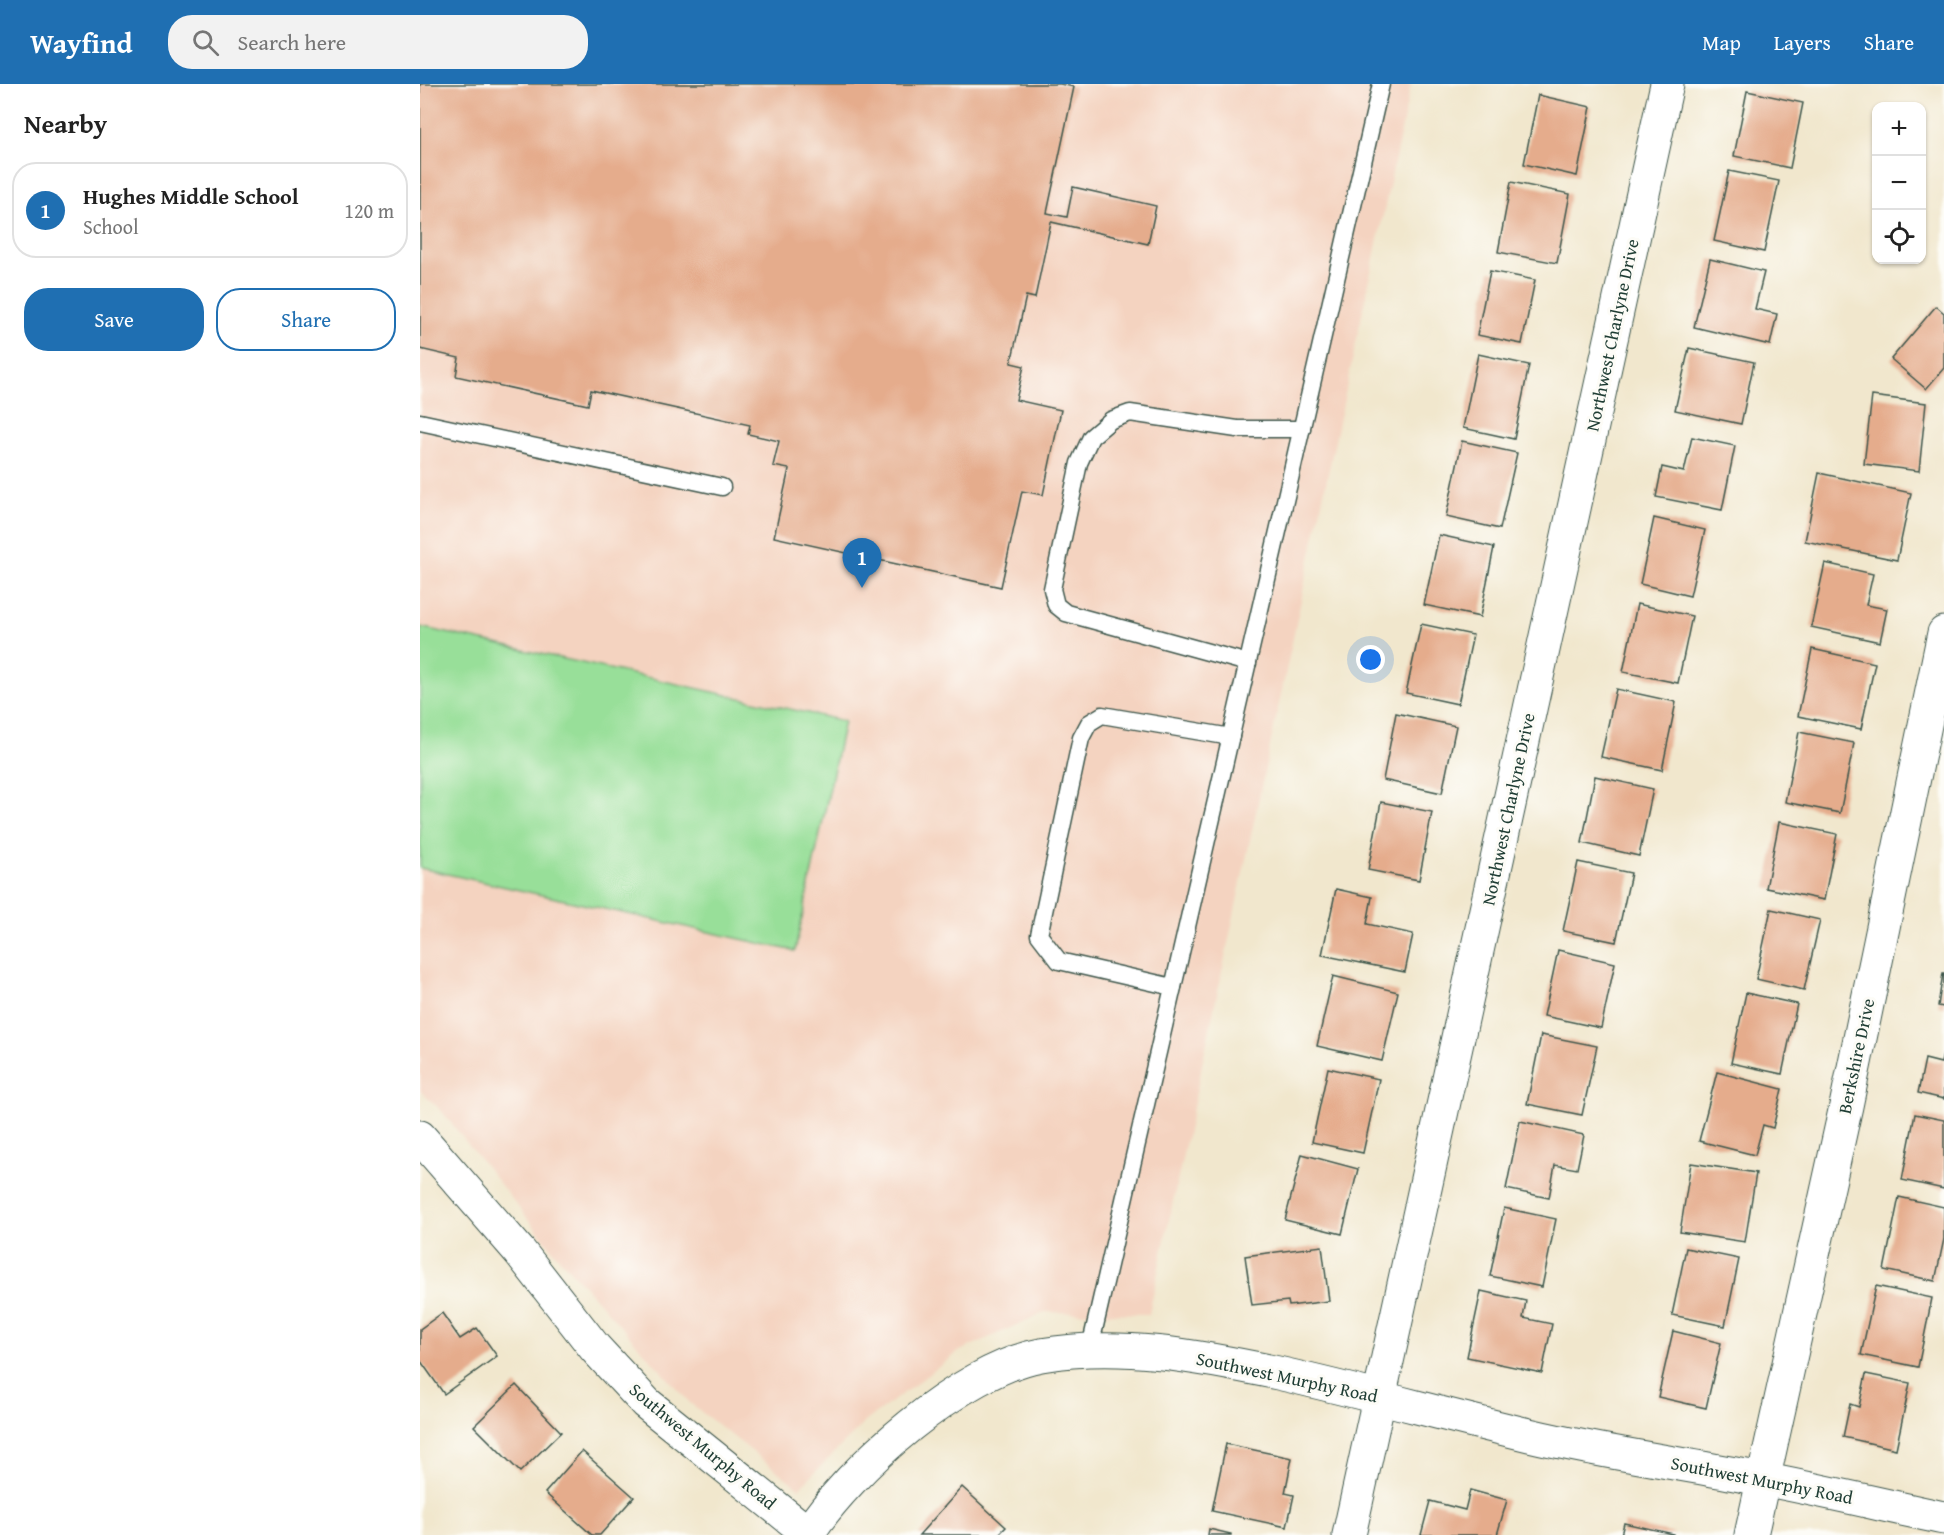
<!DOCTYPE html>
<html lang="en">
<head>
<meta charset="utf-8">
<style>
  :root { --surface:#fff; --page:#f2f2f2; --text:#222; --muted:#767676; --line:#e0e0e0; --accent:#1f6fb2 }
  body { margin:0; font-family:"Gentium Book Plus",serif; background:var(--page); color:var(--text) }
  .controls { position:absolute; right:18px; top:18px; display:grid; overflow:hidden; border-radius:12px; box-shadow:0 2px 4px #0004 }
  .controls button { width:54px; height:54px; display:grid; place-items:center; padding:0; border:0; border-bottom:2px solid var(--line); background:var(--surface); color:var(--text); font:30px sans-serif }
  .you { position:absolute; left:951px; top:576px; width:21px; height:21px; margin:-15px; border:4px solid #fff; border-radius:50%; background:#1a73e8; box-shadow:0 0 0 9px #1a73e833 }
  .badge { display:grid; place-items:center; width:39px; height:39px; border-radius:50%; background:var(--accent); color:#fff; font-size:20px; font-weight:700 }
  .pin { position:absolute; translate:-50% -50px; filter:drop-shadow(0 2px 3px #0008) }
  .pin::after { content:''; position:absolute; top:32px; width:21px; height:18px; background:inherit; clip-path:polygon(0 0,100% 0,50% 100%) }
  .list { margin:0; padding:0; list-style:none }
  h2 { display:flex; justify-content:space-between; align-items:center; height:78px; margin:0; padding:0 24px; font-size:26px }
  h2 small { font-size:20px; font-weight:400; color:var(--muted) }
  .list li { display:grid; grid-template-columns:39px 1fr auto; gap:18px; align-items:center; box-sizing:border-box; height:96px; margin:0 12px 12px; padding:0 12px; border:2px solid var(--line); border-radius:24px }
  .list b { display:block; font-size:22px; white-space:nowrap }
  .list p { margin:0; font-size:20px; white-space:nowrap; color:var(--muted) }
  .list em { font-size:20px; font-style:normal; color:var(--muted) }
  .actions { display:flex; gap:12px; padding:18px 24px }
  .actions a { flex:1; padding:14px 0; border:2px solid var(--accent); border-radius:24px; text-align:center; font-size:21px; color:var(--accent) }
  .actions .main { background:var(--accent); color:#fff }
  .icon { flex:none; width:33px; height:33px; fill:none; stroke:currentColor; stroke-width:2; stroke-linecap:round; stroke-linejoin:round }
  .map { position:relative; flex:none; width:1524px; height:1451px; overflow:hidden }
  header { display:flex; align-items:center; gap:36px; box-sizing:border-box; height:84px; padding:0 30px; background:var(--accent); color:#fff }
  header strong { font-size:28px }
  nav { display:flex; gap:33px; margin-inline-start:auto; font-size:21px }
  .search { width:420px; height:54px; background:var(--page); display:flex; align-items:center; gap:15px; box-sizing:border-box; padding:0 21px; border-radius:24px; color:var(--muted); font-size:22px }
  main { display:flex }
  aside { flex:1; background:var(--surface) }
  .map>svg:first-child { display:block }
</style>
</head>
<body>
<header>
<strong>Wayfind</strong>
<div class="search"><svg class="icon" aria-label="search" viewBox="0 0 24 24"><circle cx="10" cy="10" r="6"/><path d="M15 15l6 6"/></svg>Search here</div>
<nav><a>Map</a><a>Layers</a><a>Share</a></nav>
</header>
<main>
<aside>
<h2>Nearby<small></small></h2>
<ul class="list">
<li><span class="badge">1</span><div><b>Hughes Middle School</b><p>School</p></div><em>120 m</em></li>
</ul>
<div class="actions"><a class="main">Save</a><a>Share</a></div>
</aside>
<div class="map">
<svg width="1524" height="1451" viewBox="0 0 1524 1451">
  <rect width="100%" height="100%" fill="#fdfcf7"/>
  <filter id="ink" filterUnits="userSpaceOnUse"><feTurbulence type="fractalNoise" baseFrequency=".0167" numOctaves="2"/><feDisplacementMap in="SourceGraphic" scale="12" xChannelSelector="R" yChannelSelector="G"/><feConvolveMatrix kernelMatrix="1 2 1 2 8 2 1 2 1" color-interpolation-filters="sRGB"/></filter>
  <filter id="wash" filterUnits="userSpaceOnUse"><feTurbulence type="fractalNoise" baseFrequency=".008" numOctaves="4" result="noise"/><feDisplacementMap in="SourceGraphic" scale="24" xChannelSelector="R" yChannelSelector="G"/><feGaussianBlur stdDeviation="1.35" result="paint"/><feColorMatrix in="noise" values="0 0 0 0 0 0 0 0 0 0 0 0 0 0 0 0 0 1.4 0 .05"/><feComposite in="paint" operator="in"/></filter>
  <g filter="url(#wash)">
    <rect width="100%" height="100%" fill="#f1e7cd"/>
    <polygon fill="#f4d3c0" points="0,0 991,0 729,1230 625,1228 540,1267 446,1337 379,1404 270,1319 140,1175 20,1025 0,1007"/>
    <polygon fill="#98df99" stroke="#5c8e66" stroke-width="1.5" points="0,543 424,637 375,867 0,784"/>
    <g id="blocks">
      <g fill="#e5ac8c">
        <polygon points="0,0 640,0 654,3 627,129 647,133 653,103 736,122 728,160 631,138 615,214 606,212 591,279 604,282 596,316 641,326 623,411 602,407 581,503 354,453 369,385 353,382 359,357 328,350 330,341 171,306 168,321 36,292 39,274 0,265"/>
        <polygon points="1327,7 1383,19 1370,84 1314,72"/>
        <polygon points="1118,11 1171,23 1157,92 1104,80"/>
        <polygon points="1309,87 1359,97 1344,168 1294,157"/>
        <polygon points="1091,98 1150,110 1137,179 1078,168"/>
        <polygon points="1290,175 1344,188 1335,225 1357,230 1350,261 1274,243"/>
        <polygon points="1070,187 1115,196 1102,260 1057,251"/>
        <polygon points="1516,222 1524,229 1524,284 1506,305 1471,275"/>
        <polygon points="1269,264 1334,278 1321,340 1255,326"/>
        <polygon points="1058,270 1109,281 1094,355 1043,344"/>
        <polygon points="1452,312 1506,319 1499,387 1444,380"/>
        <polygon points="1272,353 1315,362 1302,426 1236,413 1242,383 1264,388"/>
        <polygon points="1042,357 1097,369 1080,445 1026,433"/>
        <polygon points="1399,389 1491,409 1477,476 1385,457"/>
        <polygon points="1234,434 1285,446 1270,512 1220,500"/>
        <polygon points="1019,451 1074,463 1060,533 1004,521"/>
        <polygon points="1405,479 1453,490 1446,521 1467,525 1460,558 1391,543"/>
        <polygon points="1217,520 1272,532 1258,599 1203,588"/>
        <polygon points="1001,540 1053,551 1038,620 986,609"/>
        <polygon points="1392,565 1455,579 1441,645 1378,632"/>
        <polygon points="1196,605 1256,618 1242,686 1181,673"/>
        <polygon points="976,629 1036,642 1022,709 963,696"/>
        <polygon points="1379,648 1434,659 1420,729 1365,718"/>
        <polygon points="1175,692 1233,705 1219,772 1162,759"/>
        <polygon points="961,718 1012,728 999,796 948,786"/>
        <polygon points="1359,738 1417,750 1404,816 1346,804"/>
        <polygon points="1158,778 1211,789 1196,858 1143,847"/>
        <polygon points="916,805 952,813 947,840 993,850 985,888 902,871"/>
        <polygon points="1351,825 1400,836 1384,906 1336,895"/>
        <polygon points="1138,866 1195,879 1181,944 1124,932"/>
        <polygon points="1523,889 1524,889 1524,923 1518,922"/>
        <polygon points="913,892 978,908 962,977 897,962"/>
        <polygon points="1326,909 1377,920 1362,990 1311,979"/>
        <polygon points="1121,951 1177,962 1162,1031 1107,1020"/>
        <polygon points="1523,970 1524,1015 1498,1009 1505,975 1521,979"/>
        <polygon points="908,984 959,995 943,1069 892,1058"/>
        <polygon points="1297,988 1362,1005 1353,1044 1343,1041 1335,1071 1279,1057"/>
        <polygon points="1495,1030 1524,1036 1524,1105 1482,1096"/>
        <polygon points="1100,1037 1164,1051 1157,1085 1135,1081 1129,1114 1086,1105"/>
        <polygon points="882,1070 938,1085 922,1150 865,1136"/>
        <polygon points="1271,1079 1336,1089 1325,1158 1260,1148"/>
        <polygon points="1479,1113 1524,1123 1524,1155 1515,1197 1464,1186"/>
        <polygon points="1084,1124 1136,1135 1122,1203 1070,1192"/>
        <polygon points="902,1162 909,1217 869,1222 868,1217 832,1221 825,1172"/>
        <polygon points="1266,1164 1319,1175 1305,1242 1252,1231"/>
        <polygon points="1456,1202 1512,1214 1498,1283 1441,1271"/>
        <polygon points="1061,1207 1106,1217 1103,1234 1132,1240 1122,1289 1047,1273"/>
        <polygon points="22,1229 40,1255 57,1244 77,1272 24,1310 0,1276 0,1245"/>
        <polygon points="1253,1247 1301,1259 1286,1324 1238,1313"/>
        <polygon points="1446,1290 1490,1299 1476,1365 1423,1353 1430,1320 1439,1323"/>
        <polygon points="96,1301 141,1348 100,1388 54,1342"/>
        <polygon points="806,1360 872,1374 865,1409 874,1411 867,1443 792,1427"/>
        <polygon points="162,1367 214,1413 180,1451 172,1451 125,1409"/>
        <polygon points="542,1403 586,1443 578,1451 499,1451"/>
        <polygon points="1050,1406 1087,1416 1077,1451 1001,1451 1010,1417 1045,1426"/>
        <polygon points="1204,1439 1254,1450 1254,1451 1201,1451"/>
        <polygon points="789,1445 811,1450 811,1451 788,1451"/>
      </g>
    </g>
  </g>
  <g filter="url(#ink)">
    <use href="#blocks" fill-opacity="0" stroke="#3e564b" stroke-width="1.5"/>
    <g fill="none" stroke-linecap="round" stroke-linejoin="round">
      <defs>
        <g id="service">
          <polyline points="0,338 302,403"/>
          <polyline points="828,579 646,529 636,521 632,505 659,379 671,353 691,336 710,329 817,345 882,345"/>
          <polyline points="753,903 639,877 619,851 661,654 669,639 682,631 811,653"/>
          <polyline points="669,1268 961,0"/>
        </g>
        <g id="minor">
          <polyline points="0,1053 100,1168 175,1264 226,1319 388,1449"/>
          <path d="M387,1451c42,-66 155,-166 234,-180 78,-14 161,2 237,18 84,19 167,42 251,62 71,17 145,27 217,41 66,12 132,28 198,42"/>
          <polyline points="929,1451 1247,0"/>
          <polyline points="1331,1451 1426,1022 1524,549"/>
        </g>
      </defs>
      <use href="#service" stroke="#3e564b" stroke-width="19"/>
      <use href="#minor" stroke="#3e564b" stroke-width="35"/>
      <use href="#service" stroke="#fff" stroke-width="16"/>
      <use href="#minor" stroke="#fff" stroke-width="33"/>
    </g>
  </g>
  <g text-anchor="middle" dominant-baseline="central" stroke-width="6" stroke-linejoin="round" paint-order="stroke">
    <g font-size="18" fill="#1f3d34" stroke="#fdfcf7">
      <text transform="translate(1192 251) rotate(-78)">Northwest Charlyne Drive</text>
      <text transform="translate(1088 725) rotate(-78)">Northwest Charlyne Drive</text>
      <text transform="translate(1436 972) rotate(-78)">Berkshire Drive</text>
      <text transform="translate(867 1293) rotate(12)">Southwest Murphy Road</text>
      <text transform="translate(283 1362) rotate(40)">Southwest Murphy Road</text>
      <text transform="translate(1342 1396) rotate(11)">Southwest Murphy Road</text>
    </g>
  </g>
</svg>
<div class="controls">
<button>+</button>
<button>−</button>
<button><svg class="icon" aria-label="locate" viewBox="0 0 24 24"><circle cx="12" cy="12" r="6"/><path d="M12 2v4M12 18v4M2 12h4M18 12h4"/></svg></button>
</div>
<div class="you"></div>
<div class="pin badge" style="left:442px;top:504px">1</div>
</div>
</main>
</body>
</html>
